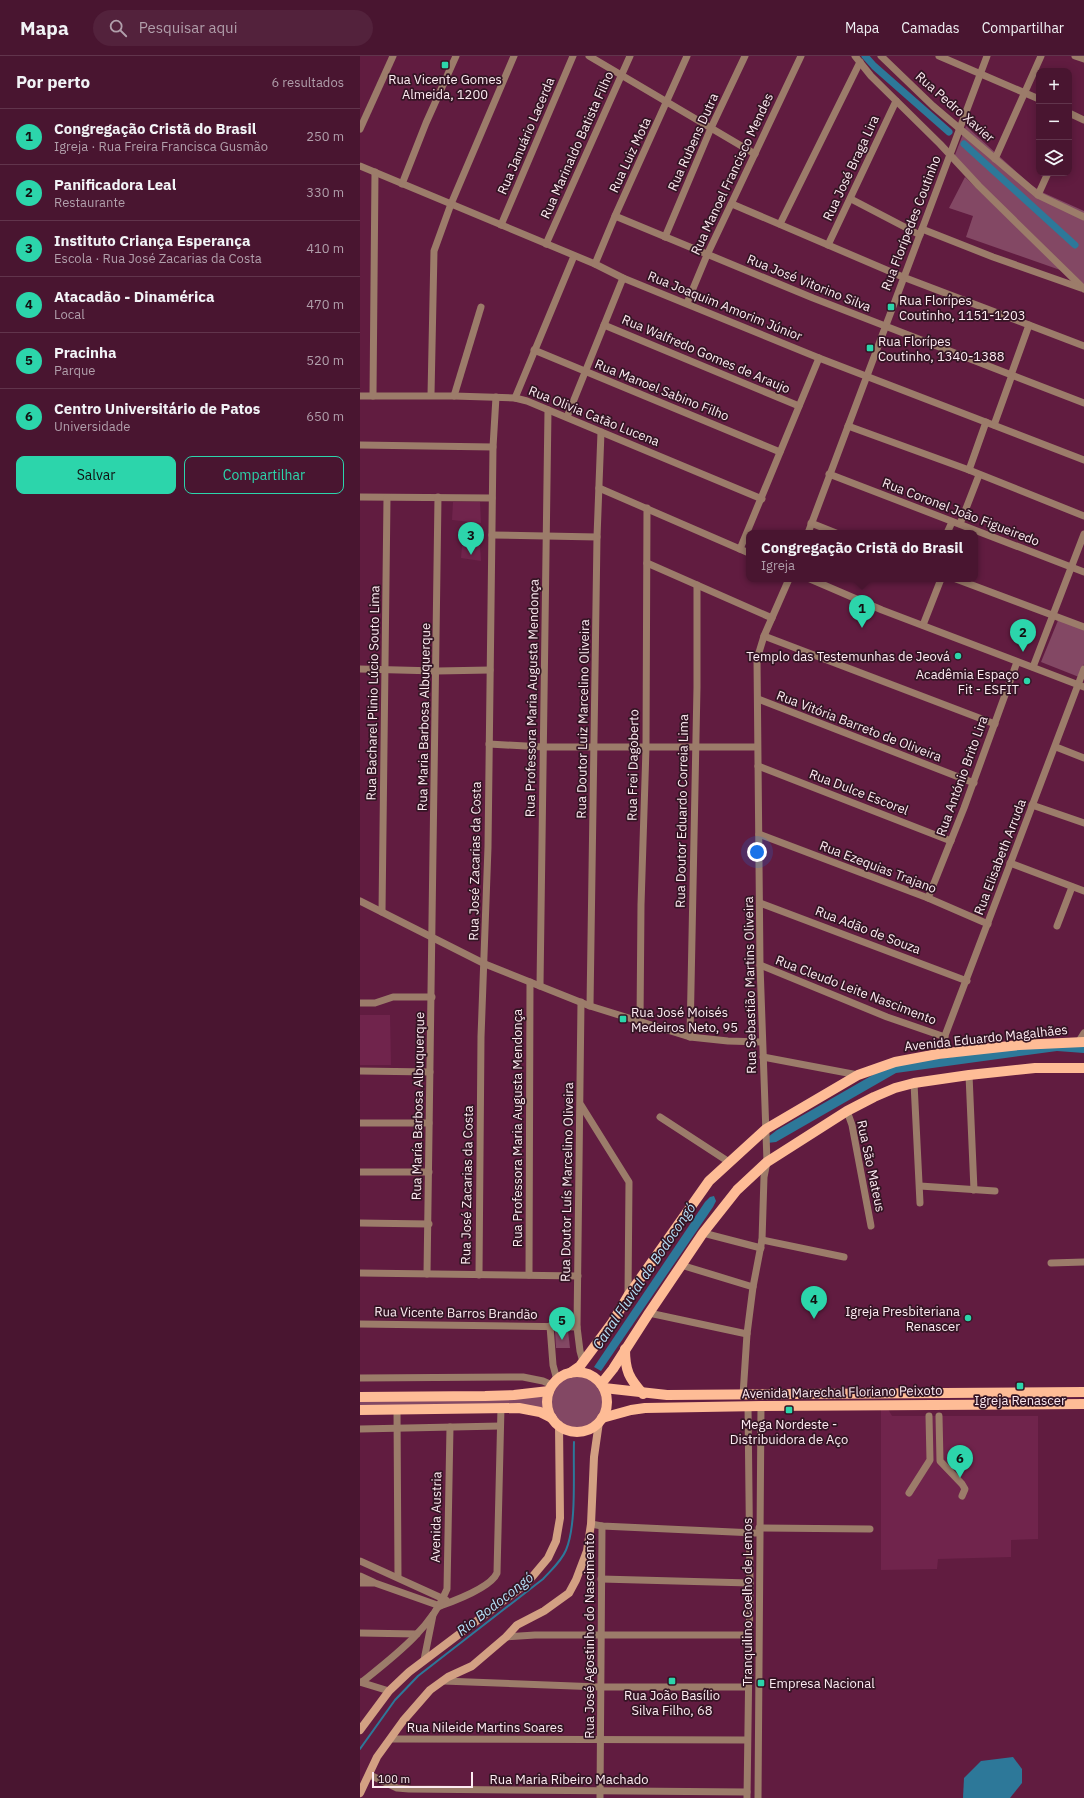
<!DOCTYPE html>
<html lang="pt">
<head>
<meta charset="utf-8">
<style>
  :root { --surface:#491530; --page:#53223c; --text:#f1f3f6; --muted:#b19fab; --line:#61344c; --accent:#2cd5ab }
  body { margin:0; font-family:"IBM Plex Sans",sans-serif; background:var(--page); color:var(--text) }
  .controls { position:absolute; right:12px; top:12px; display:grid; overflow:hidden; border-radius:8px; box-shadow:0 2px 10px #0003 }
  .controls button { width:36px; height:36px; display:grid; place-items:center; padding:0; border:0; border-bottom:1px solid var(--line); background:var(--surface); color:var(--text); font:20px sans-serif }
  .scale { position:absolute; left:12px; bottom:10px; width:101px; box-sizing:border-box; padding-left:4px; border:2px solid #fdebf2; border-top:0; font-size:11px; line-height:14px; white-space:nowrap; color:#fdebf2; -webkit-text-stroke:3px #341524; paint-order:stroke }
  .you { position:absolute; left:397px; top:796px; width:14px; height:14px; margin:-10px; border:3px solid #fff; border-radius:50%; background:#1a73e8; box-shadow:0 0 0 6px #1a73e833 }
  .badge { display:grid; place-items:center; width:26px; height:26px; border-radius:50%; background:var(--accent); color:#111; font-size:13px; font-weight:700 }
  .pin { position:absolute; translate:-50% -33px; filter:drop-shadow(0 1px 2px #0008) }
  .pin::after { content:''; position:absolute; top:21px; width:14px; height:12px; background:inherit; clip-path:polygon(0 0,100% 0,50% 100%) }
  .popup { position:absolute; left:386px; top:474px; width:232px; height:52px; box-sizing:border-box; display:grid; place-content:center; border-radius:8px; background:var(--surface); filter:drop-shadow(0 1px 3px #0005); font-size:13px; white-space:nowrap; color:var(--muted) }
  .popup b { font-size:15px; color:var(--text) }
  .popup::after { content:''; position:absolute; left:50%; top:100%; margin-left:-8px; border:8px solid transparent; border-top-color:var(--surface) }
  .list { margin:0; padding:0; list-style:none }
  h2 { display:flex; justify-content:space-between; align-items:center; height:52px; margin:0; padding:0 16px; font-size:17px }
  h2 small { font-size:13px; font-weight:400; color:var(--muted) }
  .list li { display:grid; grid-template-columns:26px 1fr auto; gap:12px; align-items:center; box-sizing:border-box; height:56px; padding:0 16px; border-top:1px solid var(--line) }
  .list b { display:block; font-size:15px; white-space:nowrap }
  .list p { margin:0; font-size:13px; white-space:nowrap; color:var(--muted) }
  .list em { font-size:13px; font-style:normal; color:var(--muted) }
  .actions { display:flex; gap:8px; padding:12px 16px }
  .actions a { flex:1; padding:9px 0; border:1px solid var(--accent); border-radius:8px; text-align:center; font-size:14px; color:var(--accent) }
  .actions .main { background:var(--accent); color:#111 }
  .icon { flex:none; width:22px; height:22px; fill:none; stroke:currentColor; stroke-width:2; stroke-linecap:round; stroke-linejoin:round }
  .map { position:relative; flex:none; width:724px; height:1742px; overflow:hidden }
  header { display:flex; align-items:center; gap:24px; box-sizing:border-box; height:56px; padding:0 20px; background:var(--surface); border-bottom:1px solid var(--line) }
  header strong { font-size:19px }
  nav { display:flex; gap:22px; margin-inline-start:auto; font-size:14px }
  .search { width:280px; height:36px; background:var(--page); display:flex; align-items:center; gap:10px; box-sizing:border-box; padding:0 14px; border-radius:22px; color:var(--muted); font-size:15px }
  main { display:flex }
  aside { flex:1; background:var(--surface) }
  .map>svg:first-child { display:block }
</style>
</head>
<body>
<header>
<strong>Mapa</strong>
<div class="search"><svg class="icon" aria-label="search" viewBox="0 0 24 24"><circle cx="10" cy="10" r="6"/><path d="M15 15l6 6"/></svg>Pesquisar aqui</div>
<nav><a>Mapa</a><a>Camadas</a><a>Compartilhar</a></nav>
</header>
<main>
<aside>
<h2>Por perto<small>6 resultados</small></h2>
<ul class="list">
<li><span class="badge">1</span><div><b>Congregação Cristã do Brasil</b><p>Igreja · Rua Freira Francisca Gusmão</p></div><em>250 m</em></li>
<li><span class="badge">2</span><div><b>Panificadora Leal</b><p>Restaurante</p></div><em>330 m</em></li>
<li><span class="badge">3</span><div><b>Instituto Criança Esperança</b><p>Escola · Rua José Zacarias da Costa</p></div><em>410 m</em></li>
<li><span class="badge">4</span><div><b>Atacadão - Dinamérica</b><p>Local</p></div><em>470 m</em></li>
<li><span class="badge">5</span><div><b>Pracinha</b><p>Parque</p></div><em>520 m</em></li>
<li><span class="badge">6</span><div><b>Centro Universitário de Patos</b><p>Universidade</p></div><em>650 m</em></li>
</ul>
<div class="actions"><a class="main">Salvar</a><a>Compartilhar</a></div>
</aside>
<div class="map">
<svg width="724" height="1742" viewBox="0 0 724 1742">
  <rect width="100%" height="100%" fill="#611c40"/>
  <g fill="#70244c">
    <polygon points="93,446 120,446 121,467 92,464"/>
    <polygon points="102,490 120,490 121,505 101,502"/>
    <polygon points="0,959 30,959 31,1009 0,1009"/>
    <polygon points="521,1353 528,1353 532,1360 678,1360 678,1483 651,1484 651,1501 578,1503 577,1513 521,1514"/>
  </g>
  <g fill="#834864">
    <polygon points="606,70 671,129 684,137 724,155 724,234 593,104"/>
    <polygon points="605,121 703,215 606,181 613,160 589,152"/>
    <polygon points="699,562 724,572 724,608 719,621 681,606"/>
    <polygon points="195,1275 208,1275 210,1292 196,1292"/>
    <circle cx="217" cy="1345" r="28"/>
    <path d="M187,1336c-2,9 -1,15 2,24l-7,-4 -182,-4v-10z"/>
  </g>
  <g fill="#2d7899">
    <polygon points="694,988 724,990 724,997 697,995 536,1017 416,1086 407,1087 408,1081 417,1074 530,1009"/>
    <polygon points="354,1140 356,1145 353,1151 241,1315 234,1311 345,1146 350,1141"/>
    <polygon points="653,1701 662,1713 662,1727 650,1742 603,1742 604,1722 621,1705"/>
  </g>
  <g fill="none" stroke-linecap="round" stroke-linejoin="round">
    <path stroke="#2d7899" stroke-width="2" d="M0,1693l35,-49 23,-24 125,-97c8,-9 18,-17 23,-29 11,-26 7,-78 8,-108"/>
    <g stroke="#2d7899" stroke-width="7">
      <polyline points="505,0 514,10 589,76"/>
      <polyline points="604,88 715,189"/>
    </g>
    <g stroke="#9c7c6a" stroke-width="7">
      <polyline points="229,0 395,98"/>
      <polyline points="495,0 511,20 580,88 619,130 724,233"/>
      <polyline points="521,0 573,50 678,139 724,161"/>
      <polyline points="579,0 679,43"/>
      <polyline points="715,0 724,3"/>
      <polyline points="709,57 724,64"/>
      <polyline points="0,73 33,0"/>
      <polyline points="635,103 681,0"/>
      <polyline points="0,110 235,208 263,222 459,302 724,404"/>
      <polyline points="42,128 66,67 96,0"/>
      <polyline points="678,139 688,117"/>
      <polyline points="491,143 560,179"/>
      <polyline points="372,148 543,221 724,290"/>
      <polyline points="255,160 453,242 724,347"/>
      <polyline points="420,168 500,6"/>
      <polyline points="141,169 213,0"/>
      <polyline points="562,173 633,201 721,232"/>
      <polyline points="305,181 351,72 385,0"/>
      <polyline points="186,188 270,0"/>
      <polyline points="468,189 536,45"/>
      <polyline points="235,208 255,160 327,0"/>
      <polyline points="327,247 347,199 441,0"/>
      <polyline points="244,269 439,350"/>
      <polyline points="174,294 420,396"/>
      <polyline points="651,319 669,269"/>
      <polyline points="71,339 74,195 91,148 154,0"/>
      <polyline points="0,340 94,340 155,342 167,345 402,443"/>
      <polyline points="13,340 15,116"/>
      <polyline points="94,340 121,251"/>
      <polyline points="155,342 214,200"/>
      <polyline points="207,361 263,222"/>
      <polyline points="634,369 652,319"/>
      <polyline points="488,370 609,414 724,460"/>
      <polyline points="0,389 133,391"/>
      <polyline points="609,414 626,366"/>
      <polyline points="469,418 724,516"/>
      <polyline points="239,432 389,497"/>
      <polyline points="0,441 132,442"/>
      <polyline points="451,467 476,477"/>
      <polyline points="600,468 619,419"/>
      <polyline points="448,477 627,0"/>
      <polyline points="587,477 592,466"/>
      <polyline points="132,479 237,481"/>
      <polyline points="380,493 459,302"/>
      <polyline points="287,507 412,562"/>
      <polyline points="450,523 522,554 724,631"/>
      <polyline points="596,523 724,571"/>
      <polyline points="563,569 581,523"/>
      <polyline points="404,580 635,668"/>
      <polyline points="673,611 724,478"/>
      <polyline points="0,613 77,615 130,614"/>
      <polyline points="398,643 614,727"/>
      <polyline points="129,688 184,691 397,691"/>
      <polyline points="696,691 724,702"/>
      <polyline points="398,710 591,785"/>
      <polyline points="672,749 724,767"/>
      <polyline points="399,778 568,842 628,868"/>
      <polyline points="650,807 724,835"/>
      <polyline points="568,842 604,752 657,606"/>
      <polyline points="0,845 125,908 230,950 330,981 368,985 402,986"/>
      <polyline points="400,847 607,925"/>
      <polyline points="22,856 27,442"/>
      <polyline points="697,870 712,831"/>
      <polyline points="400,909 527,961 585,981"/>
      <polyline points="180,930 188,354"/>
      <polyline points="221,946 217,1271 220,1295 223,1306"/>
      <polyline points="0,947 15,947 33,941 72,941"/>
      <polyline points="230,950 237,481 241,376"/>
      <polyline points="280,966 281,849 286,692 287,452"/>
      <polyline points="330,981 337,631 337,529"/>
      <polyline points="719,985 724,977"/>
      <polyline points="578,998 724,613"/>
      <polyline points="403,1001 498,1019"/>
      <polyline points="0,1015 70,1016"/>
      <polyline points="609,1019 614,1134"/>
      <polyline points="554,1027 560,1147"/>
      <polyline points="221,1049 269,1126 268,1239"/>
      <polyline points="487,1055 492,1069 511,1170"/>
      <polyline points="300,1061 369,1106"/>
      <polyline points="0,1067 69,1067"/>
      <polyline points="0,1116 69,1116"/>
      <polyline points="560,1130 635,1135"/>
      <polyline points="0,1167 69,1168"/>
      <polyline points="343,1177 401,1192"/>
      <polyline points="402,1184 484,1201"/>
      <polyline points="691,1207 724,1206"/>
      <polyline points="321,1209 393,1231"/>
      <polyline points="0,1217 218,1220"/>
      <polyline points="67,1218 78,441"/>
      <polyline points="119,1219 121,981 128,791 133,391 136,341"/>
      <polyline points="169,1219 170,926"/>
      <polyline points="289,1257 387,1278"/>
      <polyline points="0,1268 217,1271"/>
      <polyline points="190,1270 193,1309 197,1324"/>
      <polyline points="0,1322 163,1321 183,1325 192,1329"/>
      <polyline points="383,1339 387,1278 393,1231 402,1184 404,1121 407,1106 400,909 397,603 404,580 429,523"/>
      <polyline points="37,1354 38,1521"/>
      <polyline points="579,1360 580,1405 602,1428 605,1433 602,1440"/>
      <polyline points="0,1373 140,1370"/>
      <polyline points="549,1437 570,1404 569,1360"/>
      <polyline points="231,1468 242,1470 395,1477"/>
      <polyline points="399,1472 510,1473"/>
      <polyline points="0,1505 86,1544"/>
      <polyline points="0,1520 13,1526"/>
      <polyline points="241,1523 390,1527"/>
      <polyline points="0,1527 15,1527 80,1550"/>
      <path d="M80,1550c14,-5 51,-19 57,-33l4,-166"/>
      <polyline points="0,1577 57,1578"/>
      <polyline points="146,1581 175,1579 390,1579"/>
      <polyline points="64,1604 73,1559"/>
      <polyline points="83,1625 240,1631 388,1631"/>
      <polyline points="0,1626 29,1635"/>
      <path d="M2,1626c31,-25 70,-54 85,-93l3,-162"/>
      <polyline points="31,1683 387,1684"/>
      <polyline points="10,1719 37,1732 49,1733 387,1736"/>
      <polyline points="240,1742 242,1470"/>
      <polyline points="387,1742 390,1527 388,1350"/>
      <polyline points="398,1742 401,1350"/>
    </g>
    <g stroke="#d3a083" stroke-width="8">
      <polyline points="0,1674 29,1635 49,1616 167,1527 188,1502 196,1485 200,1462 199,1369"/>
      <polyline points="0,1737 17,1701 43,1665 70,1634 88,1621 112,1610 146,1581 157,1569 184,1555 209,1537 216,1524 227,1495 231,1468 234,1401 239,1366"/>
    </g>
    <g stroke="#febc96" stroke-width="10">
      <path d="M265,1293c0,22 4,29 18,45"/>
      <circle cx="217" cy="1346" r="30"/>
      <polyline points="210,1317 220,1310 252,1267 268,1240 349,1125 406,1073 498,1019 535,1006 578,998 659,989 724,986"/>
      <polyline points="241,1328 253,1313 289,1257 343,1177 377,1134 407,1106 487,1055 514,1041 535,1032 554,1027 609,1019 675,1012 724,1012"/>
      <polyline points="244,1332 307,1339 724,1336"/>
      <polyline points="0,1341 125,1340 154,1339 189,1335"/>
      <polyline points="0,1354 159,1352 180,1356 192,1362"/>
      <polyline points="242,1362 271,1354 285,1352 401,1350 724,1348"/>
    </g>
  </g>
  <g fill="#2cd5ab" stroke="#341524" stroke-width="1.5">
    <rect x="81" y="5" width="8" height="8" rx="2"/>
    <rect x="527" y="247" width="8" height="8" rx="2"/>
    <rect x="506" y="288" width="8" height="8" rx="2"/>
    <circle cx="598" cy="600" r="4"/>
    <circle cx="667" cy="625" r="4"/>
    <rect x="259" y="959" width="8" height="8" rx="2"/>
    <circle cx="608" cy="1262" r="4"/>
    <rect x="656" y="1326" width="8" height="8" rx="2"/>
    <rect x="425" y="1350" width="8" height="8" rx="2"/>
    <rect x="308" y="1621" width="8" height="8" rx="2"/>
    <rect x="397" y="1623" width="8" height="8" rx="2"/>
  </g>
  <g text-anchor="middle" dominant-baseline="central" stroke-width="3.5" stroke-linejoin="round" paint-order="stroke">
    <g font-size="13" fill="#fdebf2" stroke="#341524">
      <text x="85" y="23">Rua Vicente Gomes<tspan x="85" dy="15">Almeida, 1200</tspan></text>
      <text x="539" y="244" text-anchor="start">Rua Florípes<tspan x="539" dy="15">Coutinho, 1151-1203</tspan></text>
      <text x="518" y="285" text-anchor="start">Rua Florípes<tspan x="518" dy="15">Coutinho, 1340-1388</tspan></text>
      <text x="590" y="600" text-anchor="end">Templo das Testemunhas de Jeová</text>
      <text x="659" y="618" text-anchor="end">Acadêmia Espaço<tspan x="659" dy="15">Fit - ESFIT</tspan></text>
      <text x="271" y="956" text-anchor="start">Rua José Moisés<tspan x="271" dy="15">Medeiros Neto, 95</tspan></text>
      <text x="600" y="1255" text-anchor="end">Igreja Presbiteriana<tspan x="600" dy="15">Renascer</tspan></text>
      <text x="660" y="1344">Igreja Renascer</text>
      <text x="429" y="1368">Mega Nordeste -<tspan x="429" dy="15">Distribuidora de Aço</tspan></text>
      <text x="409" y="1627" text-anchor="start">Empresa Nacional</text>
      <text x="312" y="1639">Rua João Basílio<tspan x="312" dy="15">Silva Filho, 68</tspan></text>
    </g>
    <g font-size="13" fill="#fdebf2" stroke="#341524">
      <text transform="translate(595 51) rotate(41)">Rua Pedro Xavier</text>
      <text transform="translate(166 80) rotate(-67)">Rua Januário Lacerda</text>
      <text transform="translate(333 86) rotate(-66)">Rua Rubens Dutra</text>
      <text transform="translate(217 89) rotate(-66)">Rua Marinaldo Batista Filho</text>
      <text transform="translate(270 99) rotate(-65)">Rua Luiz Mota</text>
      <text transform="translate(491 112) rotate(-65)">Rua José Braga Lira</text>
      <text transform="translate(372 118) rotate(-65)">Rua Manoel Francisco Mendes</text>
      <text transform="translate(551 167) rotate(-69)">Rua Florípedes Coutinho</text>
      <text transform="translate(449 227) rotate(22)">Rua José Vitorino Silva</text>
      <text transform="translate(365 250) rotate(22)">Rua Joaquim Amorim Júnior</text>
      <text transform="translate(346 298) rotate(23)">Rua Walfredo Gomes de Araujo</text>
      <text transform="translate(302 334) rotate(22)">Rua Manoel Sabino Filho</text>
      <text transform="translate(234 360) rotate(22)">Rua Olivia Catão Lucena</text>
      <text transform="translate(601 456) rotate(21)">Rua Coronel João Figueiredo</text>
      <text transform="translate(13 637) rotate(-89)">Rua Bacharel Plinio Lúcio Souto Lima</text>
      <text transform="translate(172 642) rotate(-89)">Rua Professora Maria Augusta Mendonça</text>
      <text transform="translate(64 661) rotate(-89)">Rua Maria Barbosa Albuquerque</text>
      <text transform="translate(223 663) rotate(-89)">Rua Doutor Luiz Marcelino Oliveira</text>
      <text transform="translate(499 670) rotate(21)">Rua Vitória Barreto de Oliveira</text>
      <text transform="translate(273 709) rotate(-89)">Rua Frei Dagoberto</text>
      <text transform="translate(602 720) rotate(-70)">Rua António Brito Lira</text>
      <text transform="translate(499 736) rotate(21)">Rua Dulce Escorel</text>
      <text transform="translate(322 755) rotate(-89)">Rua Doutor Eduardo Correia Lima</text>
      <text transform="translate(640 801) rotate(-69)">Rua Elisabeth Arruda</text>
      <text transform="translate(115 805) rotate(-89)">Rua José Zacarias da Costa</text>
      <text transform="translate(518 811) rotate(21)">Rua Ezequias Trajano</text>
      <text transform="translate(508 874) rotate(21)">Rua Adão de Souza</text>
      <text transform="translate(390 929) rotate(-91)">Rua Sebastião Martins Oliveira</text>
      <text transform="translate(496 934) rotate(21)">Rua Cleudo Leite Nascimento</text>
      <text transform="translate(626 982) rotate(-6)">Avenida Eduardo Magalhães</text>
      <text transform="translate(58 1050) rotate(-89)">Rua María Barbosa Albuquerque</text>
      <text transform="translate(157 1072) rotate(-90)">Rua Professora Maria Augusta Mendonça</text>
      <text transform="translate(511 1110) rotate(78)">Rua São Mateus</text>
      <text transform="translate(207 1126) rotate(-89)">Rua Doutor Luís Marcelino Oliveira</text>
      <text transform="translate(107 1129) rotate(-89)">Rua José Zacarias da Costa</text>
      <text transform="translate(96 1257) rotate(1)">Rua Vicente Barros Brandão</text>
      <text transform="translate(482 1336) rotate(-1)">Avenida Marechal Floriano Peixoto</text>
      <text transform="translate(76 1461) rotate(-89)">Avenida Austria</text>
      <text transform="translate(387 1546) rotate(-90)">Tranquilino Coelho de Lemos</text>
      <text transform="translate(229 1580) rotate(-90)">Rua José Agostinho do Nascimento</text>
      <text x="125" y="1671">Rua Nileide Martins Soares</text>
      <text x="209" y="1723">Rua Maria Ribeiro Machado</text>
    </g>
    <g font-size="14" font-style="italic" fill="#b6e2fa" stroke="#341524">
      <text transform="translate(284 1220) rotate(-56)">Canal Fluvial de Bodocongó</text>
      <text transform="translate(135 1548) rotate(-38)">Rio Bodocongó</text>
    </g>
  </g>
</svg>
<div class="controls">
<button>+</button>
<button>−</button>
<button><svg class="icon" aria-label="layers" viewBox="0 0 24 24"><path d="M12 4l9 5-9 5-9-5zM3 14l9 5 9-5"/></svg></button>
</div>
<div class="scale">100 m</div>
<div class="you"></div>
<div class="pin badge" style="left:502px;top:572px">1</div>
<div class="popup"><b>Congregação Cristã do Brasil</b>Igreja</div>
<div class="pin badge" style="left:663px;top:596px">2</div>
<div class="pin badge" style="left:111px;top:499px">3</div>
<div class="pin badge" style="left:454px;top:1263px">4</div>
<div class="pin badge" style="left:202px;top:1284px">5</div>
<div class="pin badge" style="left:600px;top:1422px">6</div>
</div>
</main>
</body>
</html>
